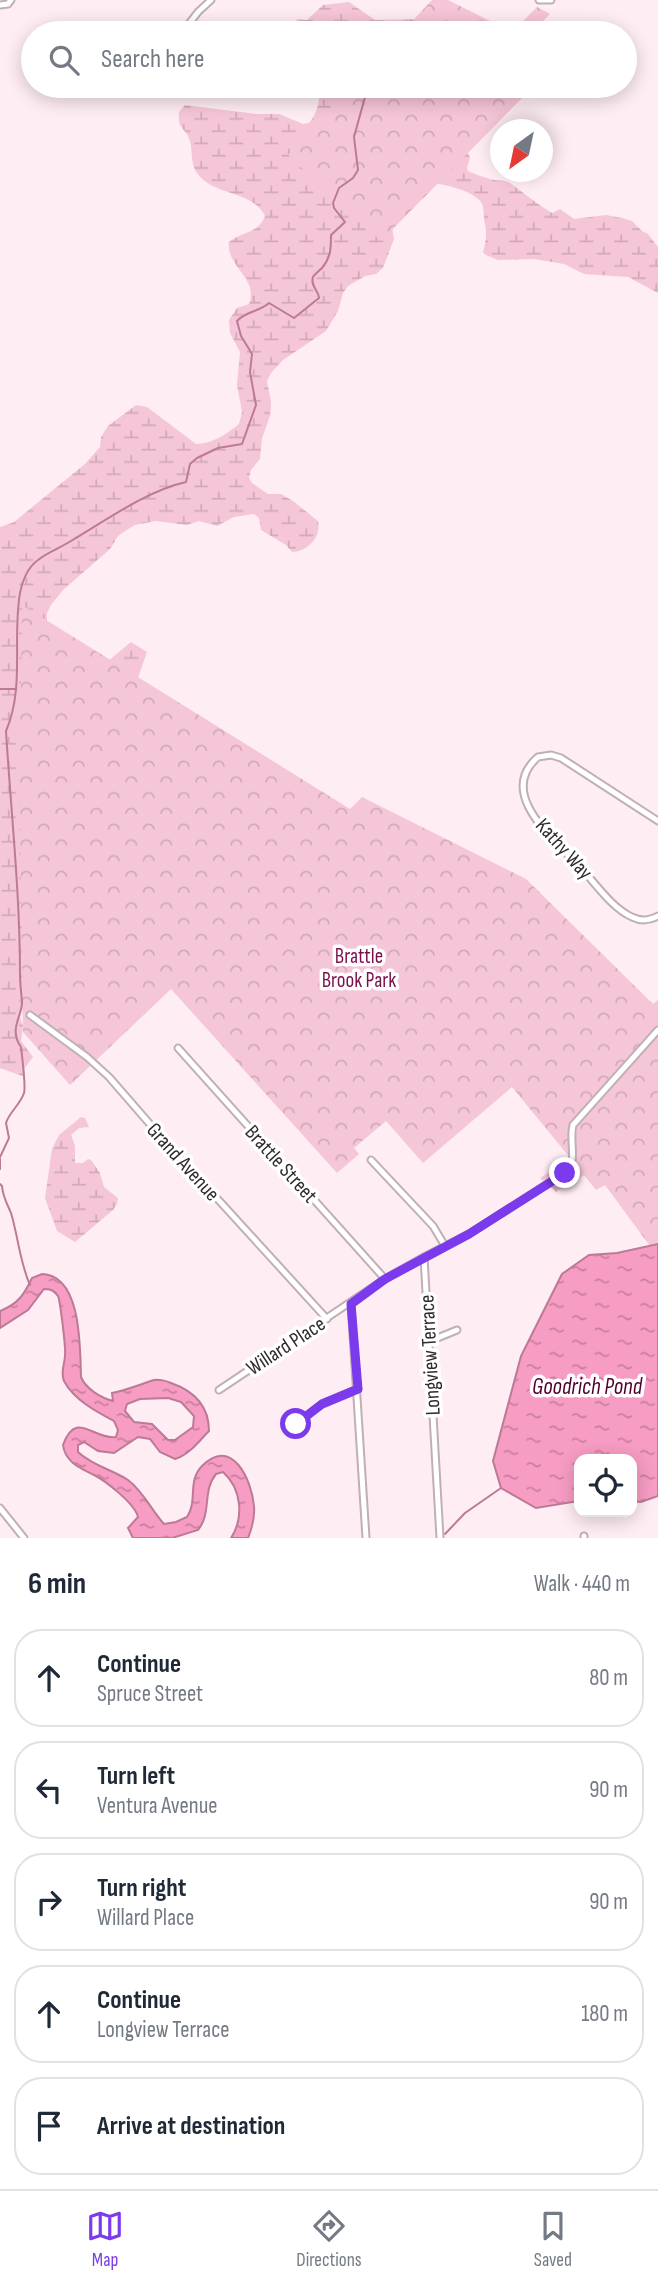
<!DOCTYPE html>
<html lang="en">
<head>
<meta charset="utf-8">
<style>
  :root { --surface:#fff; --page:#f6f6f7; --text:#1f2937; --muted:#747a83; --line:#e0e1e3; --accent:#7c3aed }
  body { margin:0; font-family:"Sofia Sans Condensed",sans-serif; background:var(--page); color:var(--text) }
  .controls { position:absolute; right:21px; bottom:21px; display:grid; overflow:hidden; border-radius:14px; box-shadow:0 4px 18px #0003 }
  .controls button { width:63px; height:63px; display:grid; place-items:center; padding:0; border:0; border-bottom:2px solid var(--line); background:var(--surface); color:var(--text); font:35px sans-serif }
  .compass { position:absolute; left:490px; top:119px; width:63px; height:63px; border-radius:50%; background:var(--surface); box-shadow:0 4px 18px #0003; rotate:213deg }
  .stop { position:absolute; width:21px; height:21px; margin:-16px; border:5px solid #7c3aed; border-radius:50%; background:#fff }
  .stop.end { background:#7c3aed; border-color:#fff; box-shadow:0 2px 7px #0008 }
  .list { margin:0; padding:0; list-style:none }
  h2 { display:flex; justify-content:space-between; align-items:center; height:91px; margin:0; padding:0 28px; font-size:30px }
  h2 small { font-size:23px; font-weight:400; color:var(--muted) }
  .list li { display:grid; grid-template-columns:46px 1fr auto; gap:21px; align-items:center; box-sizing:border-box; height:98px; margin:0 14px 14px; padding:0 14px; border:2px solid var(--line); border-radius:28px }
  .list b { display:block; font-size:26px; white-space:nowrap }
  .list p { margin:0; font-size:23px; white-space:nowrap; color:var(--muted) }
  .list em { font-size:23px; font-style:normal; color:var(--muted) }
  .icon { flex:none; width:38px; height:38px; fill:none; stroke:currentColor; stroke-width:2; stroke-linecap:round; stroke-linejoin:round }
  .map { position:relative; flex:none; width:658px; height:1538px; overflow:hidden }
  .search { position:absolute; background:var(--surface); box-shadow:0 4px 18px #0003; left:21px; right:21px; top:21px; height:77px; display:flex; align-items:center; gap:18px; box-sizing:border-box; padding:0 24px; border-radius:38px; color:var(--muted); font-size:26px }
  .sheet { height:651px; background:var(--surface) }
  nav { display:flex; justify-content:space-around; align-items:center; box-sizing:border-box; height:98px; border-top:2px solid var(--line); background:var(--surface); font-size:19px; color:var(--muted) }
  nav a { display:grid; justify-items:center; gap:4px }
  nav .on { color:var(--accent) }
  .map>svg:first-child { display:block }
</style>
</head>
<body>
<div class="map">
<svg width="658" height="1538" viewBox="0 0 658 1538">
  <defs>
    <pattern id="wetland-marsh" width="20" height="14" patternUnits="userSpaceOnUse" patternTransform="scale(1.75)"><rect width="20" height="14" fill="#f5c5d8"/><path d="M1 5h8M5 5V1M11 12h8M15 12V8" fill="none" stroke="#d2a9ba"/></pattern>
    <pattern id="park-crowns" width="20" height="18" patternUnits="userSpaceOnUse" patternTransform="scale(1.75)"><rect width="20" height="18" fill="#f5c5d8"/><path d="M2 6a3 3 0 1 1 6 0M12 15a3 3 0 1 1 6 0" fill="none" stroke="#d2a9ba"/></pattern>
    <pattern id="water-ripples" width="26" height="14" patternUnits="userSpaceOnUse" patternTransform="scale(1.75)"><rect width="26" height="14" fill="#f79cc3"/><path d="M2 4q2-2 4 0t4 0M15 11q2-2 4 0t4 0" fill="none" stroke="#c97f9f"/></pattern>
  </defs>
  <rect width="100%" height="100%" fill="#feedf3"/>
  <g fill="url(#wetland-marsh)">
    <polygon points="349,2 375,20 417,19 456,33 293,33 297,19 307,20 323,5"/>
    <path d="M317,86h161l-13,59 5,13 -3,10 1,3c3,2 21,8 26,9 6,1 11,0 16,3 15,11 27,21 42,30l8,-4 14,10 32,-4 16,3 10,3 10,10 6,3 10,13v46l-30,-16 -44,-3 -20,-10 -30,-5 -36,1 -12,-5 -3,-3c3,-11 4,-17 2,-28 -2,-7 0,-15 -4,-22 -10,-13 -42,-19 -58,-20l-33,34 4,23 -11,29 -7,6 -11,2 -17,10 -5,7 -5,18 -12,20 -43,29 -12,13 -4,8 4,21 -1,14 -8,22 -2,21 -9,11 -2,8 3,5 16,11h13l12,7 25,20c4,16 -11,31 -26,31l-6,-7 -25,-15 -2,-12 -5,-4 -20,3 -17,9 -18,-5 -12,4 -31,-4 -21,4 -10,6 -7,5 -8,13 -47,41 -12,15 -4,8v21l60,28 24,-20 16,10 -127,365 3,9 -2,15 12,16 -9,12 1,6 -3,1 -22,-8v-541l14,-5 71,-58 15,-17 1,-10 7,-11 28,-21 11,2 49,37c16,0 31,-10 43,-20l3,-12 -5,-27 3,-33 -10,-19 -1,-13 8,-12 12,-4c10,-26 -23,-37 -20,-62 14,-11 29,-8 36,-26 -14,-27 -51,-19 -68,-43 -7,-9 -4,-22 -7,-32 -4,-14 -13,-11 -11,-29l6,-7 72,9h22l24,10 6,-1c8,-9 13,-26 8,-37z"/>
    <polygon points="81,1117 85,1118 89,1127 79,1128 71,1135 75,1146 75,1163 83,1163 88,1159 91,1160 100,1173 104,1187 118,1198 117,1204 113,1210 75,1242 57,1231 45,1198 52,1149 59,1135"/>
  </g>
  <g fill="url(#park-crowns)">
    <polygon points="432,0 448,0 490,21 478,33 401,33"/>
    <polygon points="537,7 550,14 531,33 511,33"/>
    <polygon points="353,86 534,86 381,241 288,155"/>
    <polygon points="22,605 350,809 362,797 526,879 653,1004 658,1000 658,1244 650,1246 605,1185 596,1190 584,1175 556,1192 540,1178 571,1159 512,1087 423,1163 386,1121 354,1148 359,1154 337,1173 171,989 70,1085 23,1032 19,753 11,719 21,700"/>
  </g>
  <g fill="url(#water-ripples)" stroke="#bc7a96" stroke-width="2" fill-rule="evenodd">
    <polygon points="658,1244 658,1496 641,1502 632,1501 632,1459 579,1459 579,1501 536,1508 501,1488 493,1461 521,1356 562,1274 589,1255 617,1253"/>
    <path d="M42,1274c40,1 38,75 39,103 5,12 20,21 32,24l-1,-8c15,-3 29,-9 42,-13 5,-1 13,1 17,3 23,8 38,22 38,48 -10,10 -20,24 -34,28l-15,-7 -10,-13 -12,-2 -24,16 -16,-2 -14,-9 -6,3v7c15,14 33,17 50,28 16,12 23,30 36,44l12,-2 11,-5c11,-16 0,-36 15,-51 30,-31 50,15 52,40 1,11 -2,22 -6,32h-17c13,-20 11,-49 -8,-66l-7,2c-14,17 -4,39 -18,56l-26,8h-39l-5,-10 10,-11c-3,-13 -32,-36 -44,-42 -14,-7 -29,-13 -31,-30 13,-36 30,-5 53,-8l2,-7 -4,-9c-17,-9 -40,-21 -50,-40 -4,-9 1,-17 1,-26 1,-7 -5,-55 -7,-59 -4,-6 -8,-7 -14,-7l-16,21 -28,18v-17c18,-7 24,-16 32,-33zM168,1398l13,4 13,14 -1,11 -18,13h-7l-16,-16 -18,-2 -9,-11 2,-7 13,-5z"/>
  </g>
  <g fill="none" stroke-linecap="round" stroke-linejoin="round">
    <g stroke="#bc7a96" stroke-width="2">
      <polyline points="356,30 357,33"/>
      <polyline points="0,689 15,689"/>
      <path d="M0,1157l9,-19 -3,-15c4,-12 14,-18 18,-30 2,-6 -2,-37 -3,-46 -13,-18 2,-32 1,-46 -1,-9 -2,-18 -2,-27 0,-81 -9,-162 -14,-243 19,-44 6,-92 14,-138 2,-12 8,-26 18,-33 10,-8 22,-12 33,-19 34,-20 75,-50 115,-59l4,-18 7,-6 21,-10 24,-4 14,-39 -6,-33 2,-18 -11,-18 -4,-15c9,-10 22,-9 32,-18l25,15 25,-20c0,-7 -9,-12 -6,-21 1,-2 7,-7 9,-9 9,-11 9,-20 9,-33l14,-13 -11,-14 -1,-5 6,-15 14,-10 5,-8 -4,-33 14,-51"/>
      <polyline points="0,1169 0,1159"/>
      <path d="M0,1184l2,2c1,12 5,17 9,27 7,23 9,50 19,72"/>
      <polyline points="445,1534 465,1513 501,1488"/>
    </g>
    <defs>
      <g id="street">
        <polyline points="539,0 551,0"/>
        <polyline points="0,5 8,4 11,0"/>
        <polyline points="182,33 198,12 211,0"/>
        <path d="M658,821l-97,-63 -10,-3 -13,2c-43,37 18,84 43,111 15,16 31,40 51,49 10,5 17,3 26,-1"/>
        <polyline points="30,1015 87,1057 109,1077 162,1138 327,1319"/>
        <polyline points="178,1048 385,1279"/>
        <polyline points="371,1160 433,1226 445,1246"/>
        <polyline points="351,1304 366,1538"/>
        <polyline points="430,1341 457,1330"/>
        <polyline points="219,1390 385,1279 424,1257"/>
        <polyline points="296,1424 322,1404 358,1389"/>
        <polyline points="0,1508 24,1538"/>
        <polyline points="584,1536 584,1538"/>
        <path d="M440,1538l-16,-281 45,-23 99,-63c9,-13 1,-31 5,-46l85,-95"/>
      </g>
    </defs>
    <use href="#street" stroke="#c0b0b6" stroke-width="9"/>
    <use href="#street" stroke="#fff" stroke-width="5"/>
  </g>
  <g fill="none" stroke-linecap="round" stroke-linejoin="round">
    <polyline stroke="#7c3aed" stroke-width="9" points="296,1424 322,1404 358,1389 351,1304 385,1279 469,1234 565,1173"/>
  </g>
  <g text-anchor="middle" dominant-baseline="central" stroke-width="7" stroke-linejoin="round" paint-order="stroke">
    <g font-size="21" fill="#312b2d" stroke="#fff">
      <text transform="translate(564 849) rotate(48)">Kathy Way</text>
      <text transform="translate(183 1162) rotate(48)">Grand Avenue</text>
      <text transform="translate(281 1164) rotate(48)">Brattle Street</text>
      <text transform="translate(286 1346) rotate(-33)">Willard Place</text>
      <text transform="translate(430 1355) rotate(-93)">Longview Terrace</text>
    </g>
    <g font-size="21" fill="#7a0f4c" stroke="#fff">
      <text x="359" y="956">Brattle<tspan x="359" dy="24">Brook Park</tspan></text>
    </g>
    <g font-size="23" font-style="italic" fill="#50002f" stroke="#fff">
      <text x="587" y="1387">Goodrich Pond</text>
    </g>
  </g>
</svg>
<div class="controls">
<button><svg class="icon" aria-label="locate" viewBox="0 0 24 24"><circle cx="12" cy="12" r="6"/><path d="M12 2v4M12 18v4M2 12h4M18 12h4"/></svg></button>
</div>
<svg class="compass" viewBox="-18 -18 36 36"><path d="M0-13l5 13h-10z" fill="#e53935"/><path d="M0 13l5-13h-10z" fill="#747a83"/></svg>
<div class="stop" style="left:296px;top:1424px"></div>
<div class="stop end" style="left:565px;top:1173px"></div>
<div class="search"><svg class="icon" aria-label="search" viewBox="0 0 24 24"><circle cx="10" cy="10" r="6"/><path d="M15 15l6 6"/></svg>Search here</div>
</div>
<section class="sheet">
<h2>6 min<small>Walk · 440 m</small></h2>
<ul class="list">
<li><svg class="icon" aria-label="ahead" viewBox="0 0 24 24"><path d="M12 20V5M6 11l6-6 6 6"/></svg><div><b>Continue</b><p>Spruce Street</p></div><em>80 m</em></li>
<li><svg class="icon" aria-label="left" viewBox="0 0 24 24"><path d="M17 20v-9H6M10 6l-5 5 5 5"/></svg><div><b>Turn left</b><p>Ventura Avenue</p></div><em>90 m</em></li>
<li><svg class="icon" aria-label="right" viewBox="0 0 24 24"><path d="M7 20v-9h11M14 6l5 5-5 5"/></svg><div><b>Turn right</b><p>Willard Place</p></div><em>90 m</em></li>
<li><svg class="icon" aria-label="ahead" viewBox="0 0 24 24"><path d="M12 20V5M6 11l6-6 6 6"/></svg><div><b>Continue</b><p>Longview Terrace</p></div><em>180 m</em></li>
<li><svg class="icon" aria-label="arrive" viewBox="0 0 24 24"><path d="M6 21V4h12l-3 4 3 4H6"/></svg><div><b>Arrive at destination</b></div></li>
</ul>
</section>
<nav>
<a class="on"><svg class="icon" aria-label="map" viewBox="0 0 24 24"><path d="M3 6l6-2 6 2 6-2v14l-6 2-6-2-6 2zM9 4v14M15 6v14"/></svg>Map</a>
<a><svg class="icon" aria-label="directions" viewBox="0 0 24 24"><path d="M12 3l9 9-9 9-9-9zM9 14v-3h6M13 9l2 2-2 2"/></svg>Directions</a>
<a><svg class="icon" aria-label="saved" viewBox="0 0 24 24"><path d="M7 4h10v16l-5-4-5 4z"/></svg>Saved</a>
</nav>
</body>
</html>
